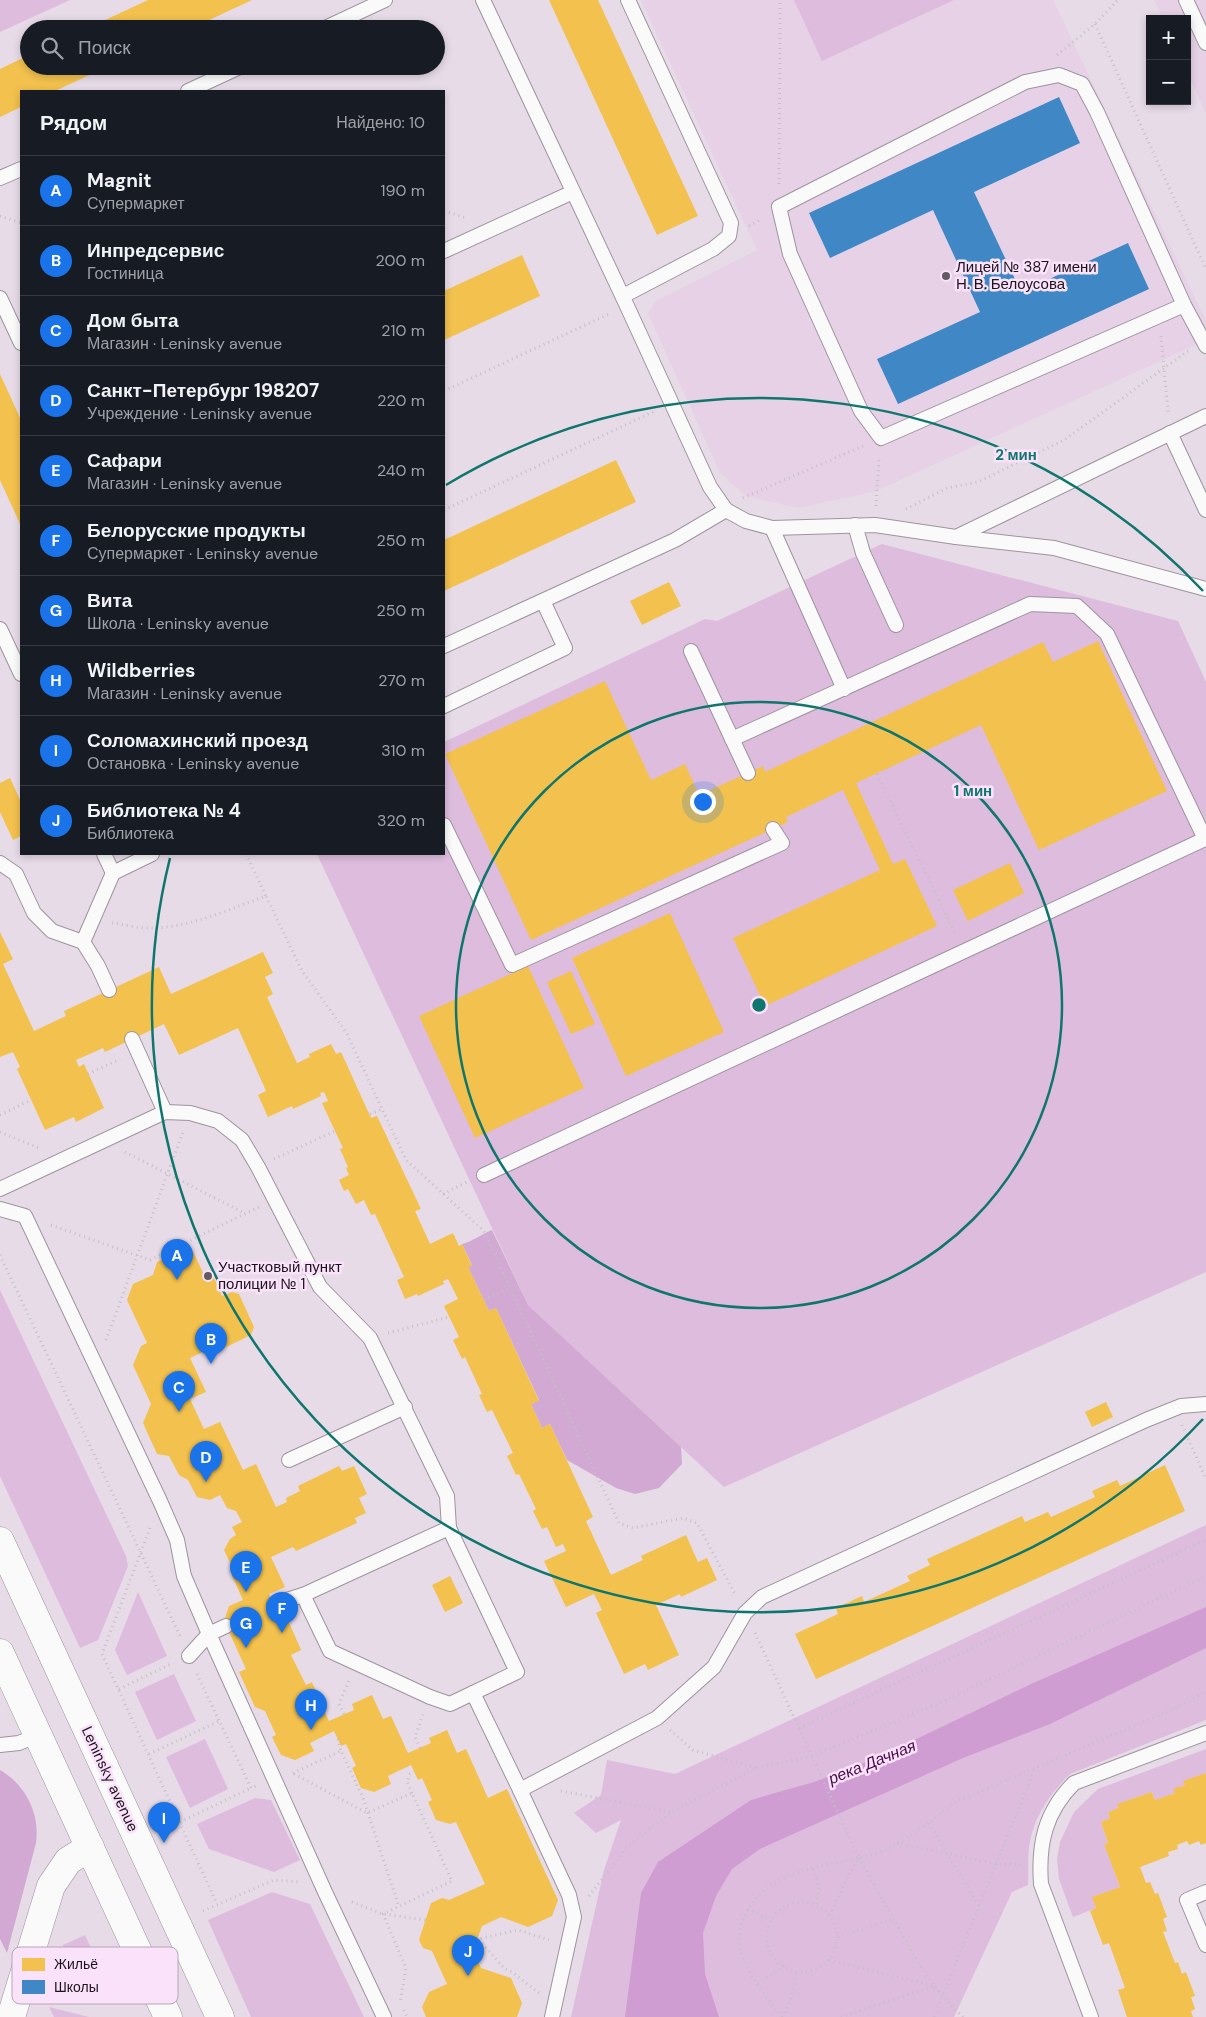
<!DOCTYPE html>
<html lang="ru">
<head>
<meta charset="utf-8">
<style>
  :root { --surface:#171b24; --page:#242831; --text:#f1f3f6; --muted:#9ea1a6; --line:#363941; --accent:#1a73e8 }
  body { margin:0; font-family:"DM Sans",sans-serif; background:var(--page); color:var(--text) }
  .controls { position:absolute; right:15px; top:15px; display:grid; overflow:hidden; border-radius:0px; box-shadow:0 2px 8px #0003 }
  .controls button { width:45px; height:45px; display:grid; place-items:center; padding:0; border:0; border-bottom:1px solid var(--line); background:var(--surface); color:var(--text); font:25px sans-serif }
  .you { position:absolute; left:702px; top:801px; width:18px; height:18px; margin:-12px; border:4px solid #fff; border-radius:50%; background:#1a73e8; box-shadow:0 0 0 8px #1a73e833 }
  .badge { display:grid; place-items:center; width:32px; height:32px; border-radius:50%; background:var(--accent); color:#fff; font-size:16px; font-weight:700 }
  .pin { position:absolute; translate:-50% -41px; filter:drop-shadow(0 1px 2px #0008) }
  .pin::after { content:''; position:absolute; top:26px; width:18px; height:15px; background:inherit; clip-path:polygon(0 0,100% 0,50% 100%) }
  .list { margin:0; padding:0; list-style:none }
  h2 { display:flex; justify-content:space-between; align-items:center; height:65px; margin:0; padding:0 20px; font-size:21px }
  h2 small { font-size:16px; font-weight:400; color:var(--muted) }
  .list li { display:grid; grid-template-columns:32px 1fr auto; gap:15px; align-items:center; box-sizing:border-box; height:70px; padding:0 20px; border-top:1px solid var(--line) }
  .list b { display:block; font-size:19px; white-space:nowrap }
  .list p { margin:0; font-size:16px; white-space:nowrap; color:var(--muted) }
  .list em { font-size:16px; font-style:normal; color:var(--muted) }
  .icon { flex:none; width:28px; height:28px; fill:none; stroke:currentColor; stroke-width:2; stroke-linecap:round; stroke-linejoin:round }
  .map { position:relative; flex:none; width:1206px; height:2017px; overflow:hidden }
  .search { position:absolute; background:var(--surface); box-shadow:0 2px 8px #0003; left:20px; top:20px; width:425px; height:55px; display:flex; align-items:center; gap:12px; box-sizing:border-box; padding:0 18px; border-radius:28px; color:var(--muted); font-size:19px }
  .panel { position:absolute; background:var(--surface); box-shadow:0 2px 8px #0003; left:20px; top:90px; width:425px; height:765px; border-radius:0px }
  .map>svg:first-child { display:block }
</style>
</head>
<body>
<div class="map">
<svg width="1206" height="2017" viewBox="0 0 1206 2017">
  <rect width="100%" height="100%" fill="#e7dbe7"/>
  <g fill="#e6d1e6">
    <polygon points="641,0 1053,0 1206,321 1206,340 876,491 798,508 746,496 720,473 648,313 656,301 757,250"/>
    <polygon points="1154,0 1206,0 1206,113 1187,72 1187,19 1163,19"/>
  </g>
  <g fill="#debcde">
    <polygon points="0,0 70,0 0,32"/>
    <polygon points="794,0 954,0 822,61"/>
    <polygon points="882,544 1178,621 1206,682 1206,1272 724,1487 528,1305 317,854 444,854 444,742 705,619 717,621"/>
    <polygon points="0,1290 126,1556 128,1566 98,1640 80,1648 0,1476"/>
    <path d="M1206,1525v195l-136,54c-18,17 -36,43 -40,68 -3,13 -1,29 -2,43l-16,7 -58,125h-383l33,-147 17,-50 -25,13 -22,-20 27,-18 6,-35 68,14z"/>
    <polygon points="138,1592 167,1656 127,1675 115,1650"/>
    <polygon points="174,1674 196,1721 157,1740 135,1692"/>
    <polygon points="205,1739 228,1789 190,1808 166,1757"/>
    <polygon points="1206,1749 1206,1773 1184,1781 1185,1785 1174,1789 1175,1793 1155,1800 1152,1792 1118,1804 1119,1808 1108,1812 1110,1818 1101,1822 1108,1843 1104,1844 1120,1887 1093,1897 1096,1908 1073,1917 1059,1879 1057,1859 1060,1842 1074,1812 1098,1789"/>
    <polygon points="255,1798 271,1800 300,1860 274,1872 209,1849 197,1824"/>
    <polygon points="272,1892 310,1904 364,2017 251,2017 208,1920"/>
    <polygon points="85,1935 111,1992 99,1998 52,1985 63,1945"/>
    <polygon points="49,2007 89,2017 54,2017"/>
  </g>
  <g fill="#d2a9d3">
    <path d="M492,1230l36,75 153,142 1,17 -23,24 -24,6 -19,-6 -49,-28 -17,-36 -8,4 -11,-24 8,-4 -43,-92 -7,3 -21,-44 4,-2 -10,-21c12,-3 19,-10 30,-14z"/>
    <path d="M0,1770c26,15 40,44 36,73l-29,110 -7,-14z"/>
  </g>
  <polygon fill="#cf9dd1" points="1206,1607 1206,1648 1050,1724 963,1758 760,1849 732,1869 716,1896 703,1933 705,1974 719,2017 625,2017 641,1893 658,1862 751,1800 814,1782 877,1758 1031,1684"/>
  <g fill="#f2c14e">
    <polygon points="148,0 252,0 190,29 86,29"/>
    <polygon points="549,0 598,0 698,216 657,235"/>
    <polygon points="29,55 29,66 109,66 55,91 21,91 21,107 0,117 0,69"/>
    <polygon points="522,255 540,296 444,340 444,291"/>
    <polygon points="0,374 21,420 21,526 0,480"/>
    <polygon points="616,460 636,502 444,591 444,540"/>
    <polygon points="669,582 681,606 642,625 630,601"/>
    <polygon points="1098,641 1167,791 1039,850 981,725 856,783 893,864 905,859 937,926 765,1006 733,938 880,870 843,790 786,817 788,822 531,940 445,754 605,681 651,780 685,764 699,795 763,766 765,772 1043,642 1053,662"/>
    <polygon points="10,778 21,802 21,836 13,840 0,812 0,783"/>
    <polygon points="1010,863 1024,893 968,921 953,890"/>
    <polygon points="670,913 724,1032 626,1076 572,958"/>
    <polygon points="0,932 13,959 3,964 34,1031 66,1016 64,1011 159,967 171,994 263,952 273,973 265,977 273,994 267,997 297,1063 310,1057 309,1054 331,1044 336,1054 341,1052 371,1118 377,1116 421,1209 415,1211 430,1244 453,1233 459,1246 462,1244 472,1266 468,1267 489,1311 496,1308 539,1401 531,1404 542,1428 550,1424 593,1517 586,1521 611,1575 643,1560 641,1556 686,1535 698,1562 707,1558 717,1580 681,1597 680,1594 656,1605 679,1655 648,1670 645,1664 624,1674 596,1613 602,1610 594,1594 566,1607 544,1561 566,1551 563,1544 556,1547 547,1527 542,1529 533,1511 536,1509 519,1474 516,1475 507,1456 513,1453 492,1410 487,1412 479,1395 482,1394 465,1357 462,1359 453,1340 459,1337 444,1306 458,1299 448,1279 443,1281 444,1284 418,1296 417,1294 405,1299 397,1280 404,1277 375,1214 371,1215 364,1200 356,1204 348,1189 344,1191 339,1180 349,1175 346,1168 348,1167 340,1149 343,1148 322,1103 328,1101 324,1092 320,1093 321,1096 293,1109 292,1106 268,1117 258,1095 266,1091 238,1028 179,1055 164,1024 105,1052 103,1048 76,1060 79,1067 84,1064 104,1108 76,1122 74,1117 45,1130 17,1069 20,1067 13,1052 0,1057"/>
    <polygon points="528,966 584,1088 475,1138 419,1016"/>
    <polygon points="571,971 595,1024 571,1034 547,982"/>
    <polygon points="193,1251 204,1275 211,1271 222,1296 232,1292 239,1294 254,1327 251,1335 220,1350 213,1347 190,1358 206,1392 190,1399 204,1429 220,1422 243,1470 256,1464 276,1507 287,1502 286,1498 300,1491 298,1486 339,1466 342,1471 354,1466 367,1494 359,1498 366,1513 355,1518 357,1523 296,1551 293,1547 271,1557 285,1587 269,1594 278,1614 284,1611 301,1650 291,1655 306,1685 312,1682 329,1721 354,1710 352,1704 372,1695 383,1719 391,1716 408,1753 431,1743 429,1738 447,1730 457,1753 466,1749 488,1798 507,1789 558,1900 552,1916 528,1927 501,1917 482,1926 473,1951 481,1968 511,1978 522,2003 517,2017 426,2017 422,2007 429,1992 447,1984 432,1951 423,1948 419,1940 431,1903 442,1898 449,1900 485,1884 456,1822 450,1824 436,1820 428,1802 432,1800 422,1778 418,1780 411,1765 388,1776 391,1784 374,1792 361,1788 352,1768 356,1766 346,1744 341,1746 334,1731 310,1743 314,1751 295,1760 281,1755 272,1737 276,1735 265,1711 255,1707 239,1672 246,1669 224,1621 229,1606 243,1600 232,1576 234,1571 224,1550 230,1539 236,1535 232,1527 242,1522 236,1511 227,1508 220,1495 210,1500 197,1497 188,1480 179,1475 169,1456 157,1454 143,1423 151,1404 133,1365 141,1346 147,1343 127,1300 133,1284 153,1275 157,1262 173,1255 175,1260"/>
    <polygon points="1106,1402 1113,1417 1092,1427 1085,1412"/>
    <polygon points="1165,1465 1185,1511 816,1679 795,1634 838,1614 836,1608 862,1596 864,1602 910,1581 907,1576 930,1565 927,1559 1022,1516 1025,1522 1048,1512 1051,1517 1095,1497 1092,1491 1117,1480 1120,1486"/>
    <polygon points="450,1576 463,1603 445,1612 432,1585"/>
    <polygon points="1206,1773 1206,1843 1201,1845 1199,1841 1189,1845 1187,1841 1177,1845 1178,1849 1168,1852 1169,1856 1140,1867 1146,1883 1150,1882 1155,1894 1158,1893 1167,1917 1163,1919 1167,1931 1163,1932 1175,1963 1178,1962 1182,1974 1186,1972 1195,1996 1191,1997 1195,2009 1191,2011 1193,2017 1127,2017 1118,1990 1125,1988 1109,1943 1103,1945 1090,1911 1096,1908 1092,1897 1120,1887 1104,1844 1108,1843 1101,1822 1110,1818 1108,1812 1119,1808 1117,1804 1152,1792 1155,1800 1175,1793 1173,1789 1185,1785 1183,1781"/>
  </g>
  <polygon fill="#3f88c5" points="1059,97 1080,143 974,192 1021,292 1128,243 1149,289 898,404 877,359 980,312 933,210 830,258 809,213"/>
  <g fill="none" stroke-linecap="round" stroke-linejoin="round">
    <defs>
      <g id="service">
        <polyline points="1186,0 1206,43"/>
        <polyline points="323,29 385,0"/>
        <polyline points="188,91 242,66"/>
        <polyline points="0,178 21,169"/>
        <polyline points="444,251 573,192"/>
        <polyline points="623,296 713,249 729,236 731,223 628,0"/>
        <polyline points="0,298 21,343"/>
        <polyline points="1184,305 881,438 861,411 790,254 779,207 1025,82 1059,75 1082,84 1097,112 1184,305 1206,346"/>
        <polyline points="1170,433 1206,510"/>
        <polyline points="726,510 746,521 772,528 875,525 956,537 1206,416"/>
        <polyline points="855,525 863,553 896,625"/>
        <polyline points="772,528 844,689"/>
        <polyline points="956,537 1054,548 1206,589"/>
        <polyline points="0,629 21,674"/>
        <polyline points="444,646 675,540 726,510 710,487 627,306 483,0"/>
        <polyline points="691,651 748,773"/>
        <polyline points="444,706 565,648 543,601"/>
        <polyline points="444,825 512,965 782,843 773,829"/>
        <polyline points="104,854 113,873"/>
        <polyline points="0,863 16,874 34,913 52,931 83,942 98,966 109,990"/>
        <polyline points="83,942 113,873 152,854"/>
        <polyline points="132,1039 165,1112"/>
        <polyline points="484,1175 1205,839 1107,634 1077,606 1030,604 732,739"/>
        <polyline points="0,1189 165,1112 190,1113 218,1121 242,1140 258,1167 320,1287 370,1338 447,1496 449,1528 517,1672 473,1693 520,1790 657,1718 714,1667 745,1613 762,1597 1146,1420 1181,1406 1206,1404"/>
        <polyline points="0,1209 25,1216 160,1501 177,1540 184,1576 209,1634 325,1892 384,2017"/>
        <polyline points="289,1460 405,1407"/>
        <polyline points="303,1595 330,1651 430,1697 450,1704 473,1693"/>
        <polyline points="274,1604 303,1595 449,1528"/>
        <polyline points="189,1656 209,1634 226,1626"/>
        <polyline points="0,1745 19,1743 38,1735"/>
        <polyline points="520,1790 569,1895 574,1917 552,2017"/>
        <polyline points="1206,1892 1187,1900 1206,1945"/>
        <path d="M1091,2017l-50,-133c-3,-40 4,-72 33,-101l132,-50"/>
      </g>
      <polyline id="minor" points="11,2017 51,1886 68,1861 90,1847"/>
      <g id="primary">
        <polyline points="0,1541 220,2017"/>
        <polyline points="0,1653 168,2017"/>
      </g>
    </defs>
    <use href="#service" stroke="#9d949d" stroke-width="16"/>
    <use href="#minor" stroke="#9d949d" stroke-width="29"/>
    <use href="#primary" stroke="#9d949d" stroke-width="29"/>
    <g stroke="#c4c0c4" stroke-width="3" stroke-dasharray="1 4" stroke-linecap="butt">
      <polyline points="1095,24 1206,269"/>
      <polyline points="1057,55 1095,24 1118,0"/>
      <polyline points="779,184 780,0"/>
      <polyline points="444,211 467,218"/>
      <polyline points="0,216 21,223"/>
      <polyline points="749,226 761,219"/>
      <polyline points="1161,336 1168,412"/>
      <polyline points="444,391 611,313"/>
      <polyline points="743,498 863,446"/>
      <polyline points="876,506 879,457"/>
      <polyline points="906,509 947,488 978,482 1064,440 1188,351"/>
      <polyline points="444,510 655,411"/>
      <polyline points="877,774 956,935"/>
      <polyline points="246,854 266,896"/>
      <path d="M112,923c11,1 23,5 34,5 42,1 81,-18 120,-32l36,75 44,61 60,128 78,71 135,292 14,5 50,-10 14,5 39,73"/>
      <polyline points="88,1074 120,1059"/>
      <polyline points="370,1114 382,1109"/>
      <polyline points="0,1115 31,1100"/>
      <polyline points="0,1132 39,1148"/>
      <polyline points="125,1152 244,1213"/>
      <polyline points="274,1159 335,1131"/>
      <polyline points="443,1194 467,1182"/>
      <polyline points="51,1225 150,1260 259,1207"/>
      <polyline points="0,1255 180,1636"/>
      <polyline points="484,1300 510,1288"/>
      <polyline points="388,1333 449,1317"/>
      <polyline points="106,1340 183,1132"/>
      <polyline points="1182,1425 1206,1479"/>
      <polyline points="150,1528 102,1654 217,1904"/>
      <polyline points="755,1633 859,1858 885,1851 929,1823 953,1803 1176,1708 1206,1691"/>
      <polyline points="197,1674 251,1788 256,1786"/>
      <polyline points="119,1689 173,1663"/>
      <polyline points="344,1714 339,1704 349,1680"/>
      <polyline points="799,1728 1206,1540"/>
      <polyline points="670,1730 693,1750 756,1768"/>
      <polyline points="338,1739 341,1751"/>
      <polyline points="420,1748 415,1737 423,1714"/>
      <polyline points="149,1754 219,1721"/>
      <polyline points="293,1773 341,1751 363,1798 399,1907"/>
      <polyline points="294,1774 367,1813 412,1793 452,1881 383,1914 406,1968 400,2002"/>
      <polyline points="561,1791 671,1812"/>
      <polyline points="412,1793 407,1782 410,1774 414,1772"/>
      <polyline points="180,1822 251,1788"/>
      <polyline points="929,1823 979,1906"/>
      <polyline points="897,1843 996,1864 1022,1865"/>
      <polyline points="859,1858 923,1971 942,1996 963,2017"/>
      <polyline points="813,1869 819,1887 816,1905"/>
      <polyline points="589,1896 626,1848 671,1812 757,1768 812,1756 935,1705 1206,1576"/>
      <polyline points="352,1902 383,1914 426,1920"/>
      <circle cx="802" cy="1937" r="35"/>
      <polyline points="748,1909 771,1920"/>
      <polyline points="203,1911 274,1880 299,1882"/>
      <polyline points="830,1915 848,1876 859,1858"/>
      <polyline points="838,1937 893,1919"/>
      <polyline points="829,1960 934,1986"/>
      <polyline points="758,1983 784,1966"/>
      <polyline points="539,1993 512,1972 505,1969 478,1939 518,1930 549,1940"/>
      <polyline points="404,2010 407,2017"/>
      <path d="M782,2017c-14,-18 -37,-46 -42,-68 -2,-12 0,-23 5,-34 18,-42 75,-49 114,-57"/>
      <polyline points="782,2017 789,2005 797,1972"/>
      <polyline points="841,2017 934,1986"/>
      <polyline points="934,2017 1035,1768"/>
    </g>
    <use href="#service" stroke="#fbfafb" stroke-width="14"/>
    <use href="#minor" stroke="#fbfafb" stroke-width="28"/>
    <use href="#primary" stroke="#fbfafb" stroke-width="28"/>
  </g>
  <g fill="none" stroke="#0f766e" stroke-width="2.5">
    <circle cx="759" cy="1005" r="303"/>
    <path d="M1203 1419A607 607 0 0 1 170 858M446 485A607 607 0 0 1 1203 591"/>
  </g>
  <g fill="#635a63" stroke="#fae2fa" stroke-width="2">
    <circle cx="946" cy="276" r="5"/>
    <circle cx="208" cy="1276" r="5"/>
  </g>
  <g text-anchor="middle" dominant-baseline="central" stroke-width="5" stroke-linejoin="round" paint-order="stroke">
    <g font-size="15" fill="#1c141c" stroke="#fae2fa" text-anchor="start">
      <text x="956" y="267">Лицей № 387 имени<tspan x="956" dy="17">Н. В. Белоусова</tspan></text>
      <text x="218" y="1267">Участковый пункт<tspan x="218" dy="17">полиции № 1</tspan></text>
    </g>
    <g font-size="15" fill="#1c141c" stroke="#fae2fa">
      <text transform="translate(110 1779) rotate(65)">Leninsky avenue</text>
    </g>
    <g font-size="16" font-style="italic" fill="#46094a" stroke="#fae2fa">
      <text transform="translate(872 1762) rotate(-22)">река Дачная</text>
    </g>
  </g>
  <rect x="12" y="1947" width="166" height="57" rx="8" fill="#fae2fa" stroke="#b7a4b7" stroke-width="1"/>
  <rect x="22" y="1958" width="23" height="13" fill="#f2c14e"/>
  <rect x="22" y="1980" width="23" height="14" fill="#3f88c5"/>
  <g font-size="14" fill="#1c141c">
    <text x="54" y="1969">Жильё</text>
    <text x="54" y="1992">Школы</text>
  </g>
  <circle cx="759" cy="1005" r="8" fill="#0f766e" stroke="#fae2fa" stroke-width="2.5"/>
  <g font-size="15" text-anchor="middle" font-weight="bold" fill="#0f766e" stroke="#fae2fa" stroke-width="5" stroke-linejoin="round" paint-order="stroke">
    <text x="1016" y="460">2 мин</text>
    <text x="973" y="796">1 мин</text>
  </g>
</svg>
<div class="controls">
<button>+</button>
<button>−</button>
</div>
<div class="you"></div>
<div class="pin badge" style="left:177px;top:1280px">A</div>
<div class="pin badge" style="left:211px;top:1364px">B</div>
<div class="pin badge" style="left:179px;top:1412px">C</div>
<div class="pin badge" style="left:206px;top:1482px">D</div>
<div class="pin badge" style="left:246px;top:1592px">E</div>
<div class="pin badge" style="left:282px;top:1633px">F</div>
<div class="pin badge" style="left:246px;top:1648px">G</div>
<div class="pin badge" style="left:311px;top:1730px">H</div>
<div class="pin badge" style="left:164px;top:1843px">I</div>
<div class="pin badge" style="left:468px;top:1976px">J</div>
<div class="search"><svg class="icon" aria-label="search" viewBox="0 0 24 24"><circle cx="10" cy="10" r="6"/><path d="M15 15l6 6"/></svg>Поиск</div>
<section class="panel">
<h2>Рядом<small>Найдено: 10</small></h2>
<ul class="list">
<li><span class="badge">A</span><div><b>Magnit</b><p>Супермаркет</p></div><em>190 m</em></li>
<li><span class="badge">B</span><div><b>Инпредсервис</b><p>Гостиница</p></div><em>200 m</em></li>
<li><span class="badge">C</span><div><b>Дом быта</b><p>Магазин · Leninsky avenue</p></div><em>210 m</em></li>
<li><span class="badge">D</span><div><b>Санкт-Петербург 198207</b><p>Учреждение · Leninsky avenue</p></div><em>220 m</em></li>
<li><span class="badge">E</span><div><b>Сафари</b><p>Магазин · Leninsky avenue</p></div><em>240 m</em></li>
<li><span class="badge">F</span><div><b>Белорусские продукты</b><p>Супермаркет · Leninsky avenue</p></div><em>250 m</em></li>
<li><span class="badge">G</span><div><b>Вита</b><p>Школа · Leninsky avenue</p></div><em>250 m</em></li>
<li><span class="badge">H</span><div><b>Wildberries</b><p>Магазин · Leninsky avenue</p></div><em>270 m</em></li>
<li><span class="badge">I</span><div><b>Соломахинский проезд</b><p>Остановка · Leninsky avenue</p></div><em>310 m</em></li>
<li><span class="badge">J</span><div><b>Библиотека № 4</b><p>Библиотека</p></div><em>320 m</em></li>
</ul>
</section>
</div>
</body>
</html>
